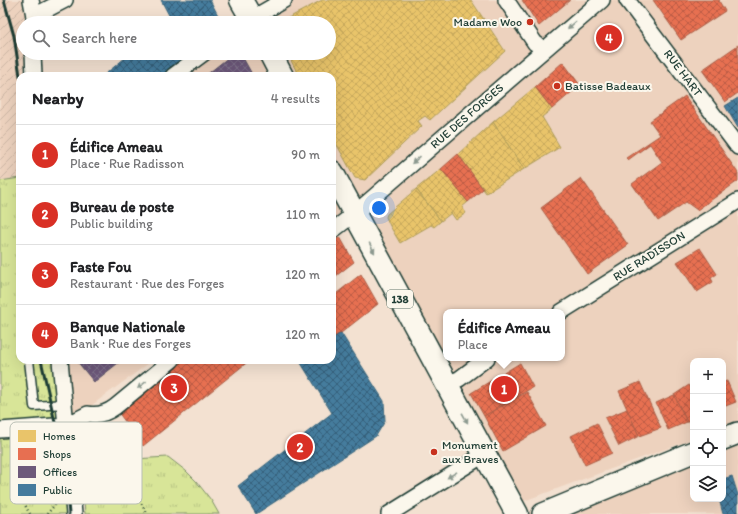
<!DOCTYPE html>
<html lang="en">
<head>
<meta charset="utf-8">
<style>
  :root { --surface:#fff; --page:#f2f2f2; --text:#202124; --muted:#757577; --line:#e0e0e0; --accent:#d93025 }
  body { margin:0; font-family:Itim,sans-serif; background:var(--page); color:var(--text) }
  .controls { position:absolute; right:12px; bottom:12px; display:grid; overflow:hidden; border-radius:8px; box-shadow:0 4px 16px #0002 }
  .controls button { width:36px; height:36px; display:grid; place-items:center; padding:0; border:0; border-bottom:1px solid var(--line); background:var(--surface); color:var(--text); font:20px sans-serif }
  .you { position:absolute; left:379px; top:208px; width:14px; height:14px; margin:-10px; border:3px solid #fff; border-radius:50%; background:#1a73e8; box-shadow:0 0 0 6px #1a73e833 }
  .badge { display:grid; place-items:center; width:26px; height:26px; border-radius:50%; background:var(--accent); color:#fff; font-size:13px; font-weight:700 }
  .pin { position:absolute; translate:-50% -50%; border:2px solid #fff; box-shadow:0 1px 4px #0006 }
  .popup { position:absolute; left:443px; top:309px; width:122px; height:52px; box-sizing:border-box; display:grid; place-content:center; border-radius:8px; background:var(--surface); filter:drop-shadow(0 1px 3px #0005); font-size:13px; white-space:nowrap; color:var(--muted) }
  .popup b { font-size:15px; color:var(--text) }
  .popup::after { content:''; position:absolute; left:50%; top:100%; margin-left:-8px; border:8px solid transparent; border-top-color:var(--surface) }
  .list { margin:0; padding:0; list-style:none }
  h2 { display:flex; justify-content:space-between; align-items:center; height:52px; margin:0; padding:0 16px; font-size:17px }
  h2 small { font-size:13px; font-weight:400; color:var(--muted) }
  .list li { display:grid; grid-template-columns:26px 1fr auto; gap:12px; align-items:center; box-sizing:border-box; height:60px; padding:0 16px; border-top:1px solid var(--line) }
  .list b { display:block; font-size:15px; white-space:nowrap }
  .list p { margin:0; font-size:13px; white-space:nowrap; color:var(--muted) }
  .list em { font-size:13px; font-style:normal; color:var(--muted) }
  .icon { flex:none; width:22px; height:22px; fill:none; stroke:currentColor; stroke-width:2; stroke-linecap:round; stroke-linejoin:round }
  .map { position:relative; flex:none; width:738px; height:514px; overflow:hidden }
  .search { position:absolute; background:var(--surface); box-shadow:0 4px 16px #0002; left:16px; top:16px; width:320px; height:44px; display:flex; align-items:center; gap:10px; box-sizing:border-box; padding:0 14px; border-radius:22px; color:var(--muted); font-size:15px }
  .panel { position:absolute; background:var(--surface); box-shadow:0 4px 16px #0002; left:16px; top:72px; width:320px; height:292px; border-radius:12px }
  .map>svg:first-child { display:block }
</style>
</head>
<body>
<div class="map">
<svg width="738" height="514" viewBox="0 0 738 514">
  <defs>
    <pattern id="industrial-furrows" width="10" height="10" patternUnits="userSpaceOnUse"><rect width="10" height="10" fill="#edd2be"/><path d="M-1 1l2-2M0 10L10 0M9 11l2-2" fill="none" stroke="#cbb5a4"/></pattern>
    <pattern id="park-tufts" width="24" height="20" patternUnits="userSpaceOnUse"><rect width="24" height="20" fill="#d8e598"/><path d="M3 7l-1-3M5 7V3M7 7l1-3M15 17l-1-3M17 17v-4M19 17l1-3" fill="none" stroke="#b9c584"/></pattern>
    <pattern id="homes-cross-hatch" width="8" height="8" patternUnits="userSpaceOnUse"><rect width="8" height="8" fill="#e9c46a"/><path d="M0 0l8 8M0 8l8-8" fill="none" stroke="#c7a95c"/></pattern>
    <pattern id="shops-cross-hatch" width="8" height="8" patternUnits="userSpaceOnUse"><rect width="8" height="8" fill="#e76f51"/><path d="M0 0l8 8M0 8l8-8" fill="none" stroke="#bb5c44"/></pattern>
    <pattern id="offices-cross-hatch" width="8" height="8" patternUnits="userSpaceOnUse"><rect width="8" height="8" fill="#6d597a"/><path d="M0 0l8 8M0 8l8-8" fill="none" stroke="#81748c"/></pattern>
    <pattern id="public-cross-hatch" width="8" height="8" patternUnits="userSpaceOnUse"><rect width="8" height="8" fill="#457b9d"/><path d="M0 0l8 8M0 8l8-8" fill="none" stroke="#36617a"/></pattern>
  </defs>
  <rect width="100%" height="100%" fill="#f3e1d1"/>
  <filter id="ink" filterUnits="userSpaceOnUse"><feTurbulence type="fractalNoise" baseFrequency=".025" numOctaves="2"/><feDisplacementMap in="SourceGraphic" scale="8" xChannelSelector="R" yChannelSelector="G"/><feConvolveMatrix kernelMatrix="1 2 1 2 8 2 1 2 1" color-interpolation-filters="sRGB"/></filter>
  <g filter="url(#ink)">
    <g fill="#edd2be">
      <polygon points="286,0 594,0 354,211 332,170 332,76 283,76 270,53 329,53 329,23 255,23"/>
      <polygon points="601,0 625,0 738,148 738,199 561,312 446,312 446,358 489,358 443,387 357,214"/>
      <polygon points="629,0 738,0 738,143"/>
      <polygon points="204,53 269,53 281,76 173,76"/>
      <polygon points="332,176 351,213 332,227"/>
      <polygon points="738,202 738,422 723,428 723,361 693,361 693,439 510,506 449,388 496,358 562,358 562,315"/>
      <polygon points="63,360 153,360 69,422"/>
      <polygon points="738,432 738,514 526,514 693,449 693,499 723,499 723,437"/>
    </g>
    <polygon fill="url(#industrial-furrows)" points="0,0 23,0 27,23 23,23 23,53 29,53 31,76 20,76 20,178 0,181"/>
    <g fill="url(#park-tufts)" stroke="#7c9166">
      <polygon points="20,178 20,360 57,360 73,514 0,514 0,181"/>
      <polygon points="96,448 120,463 134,459 168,457 186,471 196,481 211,500 219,514 85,514 82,471 93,461 94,449"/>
    </g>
    <g fill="url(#homes-cross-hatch)" stroke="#ac9c5a">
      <polygon points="322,0 471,0 505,51 430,120 425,116 418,121 422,126 365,180 355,178 332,136 332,76 299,76 287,53 329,53 329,23 279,23"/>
      <polygon points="535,87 552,109 542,117 560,147 524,169 493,122"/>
      <polygon points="493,122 524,169 486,193 458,154"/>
      <polygon points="441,169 468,202 462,207 466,213 456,220 451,213 441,221 416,189"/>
      <polygon points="416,189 441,221 434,227 431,225 400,243 390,226 386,217 387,214"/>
    </g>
    <g fill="url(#shops-cross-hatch)" stroke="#ab6048">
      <polygon points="522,0 570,0 539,26"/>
      <polygon points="653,0 720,0 719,1 725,11 681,40"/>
      <polygon points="738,45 738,93 725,102 702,70"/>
      <polygon points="563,62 580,85 552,109 535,87"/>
      <polygon points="685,96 738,173 738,181 697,210 686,202 658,221 632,184 662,162 650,144 628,160 626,158 660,135 650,121"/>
      <polygon points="458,154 483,189 468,202 441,169"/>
      <polygon points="581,178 628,245 587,274 541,208"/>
      <polygon points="340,237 354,262 332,279 332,243"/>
      <polygon points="700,248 717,274 711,278 713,282 697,292 677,262"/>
      <polygon points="361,274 378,304 341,333 332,339 332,297"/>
      <polygon points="184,360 250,360 143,446 118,412"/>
      <polygon points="520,363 533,387 515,398 511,391 504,396 508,402 484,416 471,393"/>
      <polygon points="727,381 736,402 723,407 723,382"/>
      <polygon points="640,382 661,428 639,436 619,391"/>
      <polygon points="689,385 693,393 693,420 687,422 674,395"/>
      <polygon points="527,392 546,426 503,451 484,416"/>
      <polygon points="674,395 687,422 668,430 656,403"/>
      <polygon points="627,409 639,436 619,446 605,418"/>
      <polygon points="597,423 612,453 585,465 571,436"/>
    </g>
    <g fill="url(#offices-cross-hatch)" stroke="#565165">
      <polygon points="234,53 242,56 253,76 205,76"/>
      <polygon points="76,360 122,360 94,382"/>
    </g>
    <g fill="url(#public-cross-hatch)" stroke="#3a687e">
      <polygon points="161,0 210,0 222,23 169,23 172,21"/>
      <polygon points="131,53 191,53 160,76 103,76"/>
      <polygon points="738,98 738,128 725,106"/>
      <polygon points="341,333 384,401 385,421 376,436 256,514 238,486 332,413 299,360 332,360 332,339"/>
      <polygon points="732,476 738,495 738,514 723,514 719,499 723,499 723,479"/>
    </g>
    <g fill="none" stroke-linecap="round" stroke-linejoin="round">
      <defs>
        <polyline id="lane" points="29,360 34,406 65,404"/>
        <g id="street">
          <polyline points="31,0 34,16 34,23"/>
          <polyline points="506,0 535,43 538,45 541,52"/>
          <polyline points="627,0 738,147"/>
          <polyline points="34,16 65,0"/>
          <polyline points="244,23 284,0"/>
          <polyline points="33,53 34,76"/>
          <polyline points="173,76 204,53"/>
          <polyline points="332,231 354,214 602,0"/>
          <polyline points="561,312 738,201"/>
          <polyline points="60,360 74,514"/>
          <polyline points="446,384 459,379 487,358"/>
          <path d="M0,430l67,-5 21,-11c10,2 19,-1 27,-7l57,-47"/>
          <polyline points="389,514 485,454"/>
        </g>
        <g id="secondary">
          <polyline points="723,439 738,433"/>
          <polyline points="543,514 693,452"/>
        </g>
        <g id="primary">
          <polyline points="241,0 254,23"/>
          <polyline points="270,53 282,76"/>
          <polyline points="332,172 517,514"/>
        </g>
      </defs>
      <use href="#lane" stroke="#1f3d34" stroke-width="11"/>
      <use href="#street" stroke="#1f3d34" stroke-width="18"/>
      <use href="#secondary" stroke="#1f3d34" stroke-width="24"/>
      <use href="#primary" stroke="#1f3d34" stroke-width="25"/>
      <g stroke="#1f3d34" stroke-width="2.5" stroke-dasharray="1 3" stroke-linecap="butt">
        <path d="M86,481c28,-1 50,3 60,33"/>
        <path d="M30,514c-21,-33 2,-47 22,-72"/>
        <polyline points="47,514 58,501"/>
      </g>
      <use href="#lane" stroke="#fbf7ec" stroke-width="8"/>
      <use href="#street" stroke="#fbf7ec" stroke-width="15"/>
      <use href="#secondary" stroke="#fbf7ec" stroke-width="21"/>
      <use href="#primary" stroke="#fbf7ec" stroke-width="22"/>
      <g stroke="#1f3d34" stroke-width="3">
        <polyline points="4,0 14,36 20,76"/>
        <polyline points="41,360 64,463 69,514"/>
      </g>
    </g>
    <defs><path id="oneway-solid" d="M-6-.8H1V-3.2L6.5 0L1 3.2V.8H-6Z"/></defs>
    <g fill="#8d9a90">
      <use href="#oneway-solid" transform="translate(572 25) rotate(139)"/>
      <use href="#oneway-solid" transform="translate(416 160) rotate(139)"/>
      <use href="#oneway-solid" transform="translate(372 248) rotate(62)"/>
      <use href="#oneway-solid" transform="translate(142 385) rotate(141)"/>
      <use href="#oneway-solid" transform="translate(465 418) rotate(61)"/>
      <use href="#oneway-solid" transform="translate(452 475) rotate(148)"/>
    </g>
  </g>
  <g fill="#c8321e" stroke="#fbf7ec" stroke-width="1.5">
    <circle cx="530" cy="22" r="4"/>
    <circle cx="557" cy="86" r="4"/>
    <circle cx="434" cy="452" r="4"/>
  </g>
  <g text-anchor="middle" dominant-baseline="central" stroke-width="4" stroke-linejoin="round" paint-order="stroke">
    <rect fill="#fbf7ec" stroke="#61756b" stroke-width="1" x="387" y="290" width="26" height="18" rx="3"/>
    <g font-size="11" font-weight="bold" fill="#1f3d34">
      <text x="400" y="299">138</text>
    </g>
    <g font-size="12" fill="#1f3d34" stroke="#fbf7ec" text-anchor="start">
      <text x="522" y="22" text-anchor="end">Madame Woo</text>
      <text x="565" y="86">Batisse Badeaux</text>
      <text x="442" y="445">Monument<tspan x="442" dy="14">aux Braves</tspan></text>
    </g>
    <g font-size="12" fill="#1f3d34" stroke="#fbf7ec">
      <text transform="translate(683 73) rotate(53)">RUE HART</text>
      <text transform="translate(467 116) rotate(-41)">RUE DES FORGES</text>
      <text transform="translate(649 256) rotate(-32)">RUE RADISSON</text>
    </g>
  </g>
  <rect x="10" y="422" width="132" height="82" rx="6" fill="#fbf7ec" stroke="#b9bfb5" stroke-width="1"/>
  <rect x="18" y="430" width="18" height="12" fill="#e9c46a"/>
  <rect x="18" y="448" width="18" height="12" fill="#e76f51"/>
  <rect x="18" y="466" width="18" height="12" fill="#6d597a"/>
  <rect x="18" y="484" width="18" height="12" fill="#457b9d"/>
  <g font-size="11" fill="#1f3d34">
    <text x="43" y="440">Homes</text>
    <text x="43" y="458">Shops</text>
    <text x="43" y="476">Offices</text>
    <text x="43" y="494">Public</text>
  </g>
</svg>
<div class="controls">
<button>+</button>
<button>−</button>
<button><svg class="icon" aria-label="locate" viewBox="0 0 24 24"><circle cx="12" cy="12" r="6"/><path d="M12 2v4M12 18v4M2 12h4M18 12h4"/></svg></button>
<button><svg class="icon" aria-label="layers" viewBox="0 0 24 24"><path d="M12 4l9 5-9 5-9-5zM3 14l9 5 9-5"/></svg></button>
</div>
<div class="you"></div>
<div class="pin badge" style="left:504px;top:389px">1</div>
<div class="popup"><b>Édifice Ameau</b>Place</div>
<div class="pin badge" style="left:300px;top:447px">2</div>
<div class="pin badge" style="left:174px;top:388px">3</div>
<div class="pin badge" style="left:609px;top:38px">4</div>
<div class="search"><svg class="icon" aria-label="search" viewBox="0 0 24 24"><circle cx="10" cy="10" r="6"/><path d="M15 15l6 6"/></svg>Search here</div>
<section class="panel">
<h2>Nearby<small>4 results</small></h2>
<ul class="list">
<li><span class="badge">1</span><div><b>Édifice Ameau</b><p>Place · Rue Radisson</p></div><em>90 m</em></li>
<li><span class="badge">2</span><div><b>Bureau de poste</b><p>Public building</p></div><em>110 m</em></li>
<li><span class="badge">3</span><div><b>Faste Fou</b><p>Restaurant · Rue des Forges</p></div><em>120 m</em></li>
<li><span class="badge">4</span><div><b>Banque Nationale</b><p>Bank · Rue des Forges</p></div><em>120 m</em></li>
</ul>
</section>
</div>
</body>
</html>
